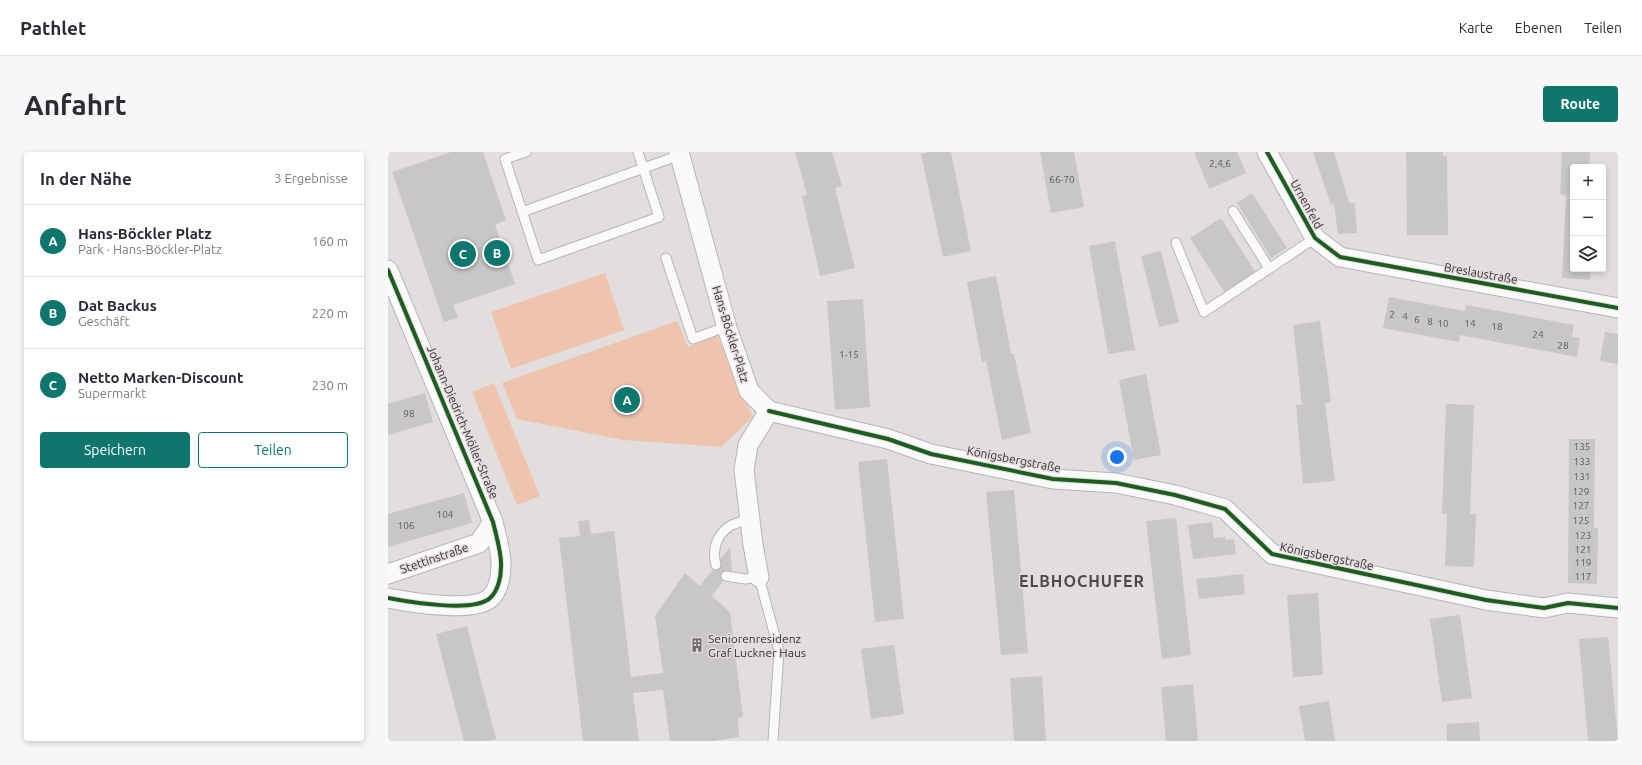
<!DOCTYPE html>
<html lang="de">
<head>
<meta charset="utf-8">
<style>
  :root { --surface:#fff; --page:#f7f7f7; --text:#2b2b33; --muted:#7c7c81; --line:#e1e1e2; --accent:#0f766e }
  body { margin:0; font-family:Ubuntu,sans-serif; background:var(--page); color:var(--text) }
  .controls { position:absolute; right:12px; top:12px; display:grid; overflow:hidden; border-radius:4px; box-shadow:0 2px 6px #0003 }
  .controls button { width:36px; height:36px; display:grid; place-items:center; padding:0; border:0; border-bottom:1px solid var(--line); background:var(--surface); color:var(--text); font:20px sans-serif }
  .you { position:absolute; left:729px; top:305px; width:14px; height:14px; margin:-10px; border:3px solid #fff; border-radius:50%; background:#1a73e8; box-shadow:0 0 0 6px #1a73e833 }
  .badge { display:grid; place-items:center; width:26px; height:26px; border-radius:50%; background:var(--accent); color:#fff; font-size:13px; font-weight:700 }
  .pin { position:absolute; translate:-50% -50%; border:2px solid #fff; box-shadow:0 1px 4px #0006 }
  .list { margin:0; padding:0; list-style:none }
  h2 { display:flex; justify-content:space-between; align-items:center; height:52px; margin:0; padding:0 16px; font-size:17px }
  h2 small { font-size:13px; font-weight:400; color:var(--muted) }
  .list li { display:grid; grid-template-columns:26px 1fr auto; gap:12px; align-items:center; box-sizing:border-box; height:72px; padding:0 16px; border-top:1px solid var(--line) }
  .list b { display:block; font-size:15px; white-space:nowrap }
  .list p { margin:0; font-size:13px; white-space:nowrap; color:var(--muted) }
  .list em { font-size:13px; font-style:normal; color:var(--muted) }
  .actions { display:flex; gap:8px; padding:12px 16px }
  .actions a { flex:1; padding:9px 0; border:1px solid var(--accent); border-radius:4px; text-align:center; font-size:14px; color:var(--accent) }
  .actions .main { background:var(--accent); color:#fff }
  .icon { flex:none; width:22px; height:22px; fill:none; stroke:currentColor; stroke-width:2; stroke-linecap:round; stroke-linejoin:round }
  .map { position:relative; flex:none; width:1230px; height:589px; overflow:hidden; border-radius:4px }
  header { display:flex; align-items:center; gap:24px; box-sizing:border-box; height:56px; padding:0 20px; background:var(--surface); border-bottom:1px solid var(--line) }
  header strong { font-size:19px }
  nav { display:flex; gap:22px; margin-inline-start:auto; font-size:14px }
  .intro { display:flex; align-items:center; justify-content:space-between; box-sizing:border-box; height:96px; padding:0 24px }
  h1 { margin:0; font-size:28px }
  .button { padding:10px 18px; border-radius:4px; background:var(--accent); color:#fff; font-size:14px; font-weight:700 }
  main { display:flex; gap:24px; padding:0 24px }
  aside { flex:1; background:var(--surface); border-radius:4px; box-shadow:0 2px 6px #0003 }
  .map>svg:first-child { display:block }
</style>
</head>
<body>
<header>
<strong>Pathlet</strong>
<nav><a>Karte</a><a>Ebenen</a><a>Teilen</a></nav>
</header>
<div class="intro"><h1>Anfahrt</h1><a class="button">Route</a></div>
<main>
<aside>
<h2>In der Nähe<small>3 Ergebnisse</small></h2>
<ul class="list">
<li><span class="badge">A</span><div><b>Hans-Böckler Platz</b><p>Park · Hans-Böckler-Platz</p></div><em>160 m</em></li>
<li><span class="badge">B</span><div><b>Dat Backus</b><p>Geschäft</p></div><em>220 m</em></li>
<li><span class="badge">C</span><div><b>Netto Marken-Discount</b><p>Supermarkt</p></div><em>230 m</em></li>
</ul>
<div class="actions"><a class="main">Speichern</a><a>Teilen</a></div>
</aside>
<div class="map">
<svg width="1230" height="589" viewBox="0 0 1230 589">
  <rect width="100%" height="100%" fill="#e3dede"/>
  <g fill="#eec4ae">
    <polygon points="217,121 236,178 123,217 103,160"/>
    <polygon points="289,169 300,195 329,183 365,265 333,295 235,288 129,267 114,231"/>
    <polygon points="106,231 152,344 129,353 84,240"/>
  </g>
  <g fill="#c9c6c7">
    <polygon points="63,0 95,0 118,68 107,73 127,132 65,153 70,166 56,170 4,20"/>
    <polygon points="407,0 444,0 454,34 447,36 467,116 432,124 414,44 419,43"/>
    <polygon points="541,0 563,0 583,99 555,105 533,2"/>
    <polygon points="652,0 686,0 696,55 663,61"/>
    <polygon points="806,0 849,0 858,21 821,37"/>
    <polygon points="925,0 946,0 961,51 967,51 969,81 950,82 946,52 943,53"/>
    <polygon points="1018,0 1055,0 1055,4 1059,4 1060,83 1019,83"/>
    <polygon points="1174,0 1202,0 1201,15 1185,15 1185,117 1203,117 1202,128 1174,126 1178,44 1172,42"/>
    <polygon points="864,41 899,96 883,106 849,51"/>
    <polygon points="833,66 868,121 837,141 802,86"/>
    <polygon points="727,89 747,198 720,202 701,94"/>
    <polygon points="773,99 791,170 771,175 753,104"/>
    <polygon points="608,124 623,201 626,202 643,281 614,288 598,209 594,210 579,130"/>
    <polygon points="1001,145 1077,159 1078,153 1186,173 1184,185 1192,186 1189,205 1072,183 1071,190 995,176"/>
    <polygon points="475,147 482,255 447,258 439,149"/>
    <polygon points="932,169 943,249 937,252 947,329 915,332 908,253 914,253 905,173"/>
    <polygon points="1217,180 1230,182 1230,212 1212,209"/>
    <polygon points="758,222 773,303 746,308 731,228"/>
    <polygon points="37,241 45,270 0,283 0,252"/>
    <polygon points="1058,252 1086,253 1082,362 1088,362 1086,415 1057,414 1059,362 1054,362"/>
    <polygon points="1181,287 1207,287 1206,376 1210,376 1209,432 1180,431"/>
    <polygon points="499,307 516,467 487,470 470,310"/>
    <polygon points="626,338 640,501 613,503 598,340"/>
    <polygon points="76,341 84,371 0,395 0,362"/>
    <polygon points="788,366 803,503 774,507 758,369"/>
    <polygon points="201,368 203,382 226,379 243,525 275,521 267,464 297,421 312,434 342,395 344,417 324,444 342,460 355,565 350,566 351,585 325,589 282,589 275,538 245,541 251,589 195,589 171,386 192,384 190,369"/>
    <polygon points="824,370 826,386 837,385 837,388 846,387 848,402 805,407 800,373"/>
    <polygon points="855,422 857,442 811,447 808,427"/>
    <polygon points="930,441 935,523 905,525 899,443"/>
    <polygon points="1072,463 1084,546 1054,550 1042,467"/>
    <polygon points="79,474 108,587 98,589 76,589 48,482"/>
    <polygon points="1220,485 1230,589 1200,589 1191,487"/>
    <polygon points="506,493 516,562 483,567 473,497"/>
    <polygon points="654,524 658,589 626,589 622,526"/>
    <polygon points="805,532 810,589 778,589 773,535"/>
    <polygon points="941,549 947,589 917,589 911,554"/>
    <polygon points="1091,570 1092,589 1059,589 1059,572"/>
  </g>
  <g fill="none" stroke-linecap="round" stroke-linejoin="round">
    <defs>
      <g id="service">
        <polyline points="138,0 117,7 150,108 271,65 250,0"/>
        <polyline points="845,59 881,116"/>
        <polyline points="134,60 292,3"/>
        <polyline points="788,91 816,160 927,86"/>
        <polyline points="278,106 305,187 332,177 339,176"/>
        <path d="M328,413c-4,-15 0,-30 14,-39 6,-3 14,-5 21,-8"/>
        <polyline points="338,424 357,427 371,425 391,499 385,589"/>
      </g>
      <g id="minor">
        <polyline points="291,0 339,176 361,239 381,259"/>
        <polyline points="879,0 927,86 952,105 1230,156"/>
        <path d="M0,118l105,252c3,13 9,32 8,45 0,10 -3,24 -11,31 -16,15 -81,4 -102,0"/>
        <polyline points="381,259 500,287 543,302 665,327 728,331 787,343 837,357 884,402 1098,448 1156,456 1180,451 1230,456"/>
        <polyline points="0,422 91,391 105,370"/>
        <polyline points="371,425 365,393 356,318 360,293 381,259"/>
      </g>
    </defs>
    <use href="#service" stroke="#b8b4b4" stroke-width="11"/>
    <use href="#minor" stroke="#b8b4b4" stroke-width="21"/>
    <use href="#service" stroke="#fbfafa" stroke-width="9"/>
    <use href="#minor" stroke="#fbfafa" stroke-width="19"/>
    <defs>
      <g id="cycleway">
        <polyline points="879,0 927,86 952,105 1230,156"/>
        <path d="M0,118l105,252c3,13 9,32 8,45 0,10 -3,24 -11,31 -16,15 -81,4 -102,0"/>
        <polyline points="381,259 500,287 543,302 665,327 728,331 787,343 837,357 884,402 1098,448 1156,456 1180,451 1230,456"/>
      </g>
    </defs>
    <use href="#cycleway" stroke="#e5dcdd" stroke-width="6"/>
    <use href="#cycleway" stroke="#1b5e20" stroke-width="4"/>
  </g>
  <defs>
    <symbol id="building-bare" viewBox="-9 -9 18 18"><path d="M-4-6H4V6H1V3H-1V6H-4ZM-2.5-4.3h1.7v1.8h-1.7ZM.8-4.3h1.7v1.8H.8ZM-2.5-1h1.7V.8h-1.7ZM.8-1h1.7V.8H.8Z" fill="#726e6e" stroke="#e5dcdd" stroke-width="2.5" paint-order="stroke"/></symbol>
  </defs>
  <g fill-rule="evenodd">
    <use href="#building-bare" x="299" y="483" width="20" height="20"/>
  </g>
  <g text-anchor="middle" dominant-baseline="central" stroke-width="3" stroke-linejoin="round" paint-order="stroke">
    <g font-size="10" fill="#5c595a">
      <text x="832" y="11">2,4,6</text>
      <text x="674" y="27">66-70</text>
      <text x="1004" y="162">2</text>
      <text x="1017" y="164">4</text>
      <text x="1029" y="167">6</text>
      <text x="1042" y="169">8</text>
      <text x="1055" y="171">10</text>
      <text x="1082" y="171">14</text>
      <text x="1109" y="174">18</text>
      <text x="1150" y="182">24</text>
      <text x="1175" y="193">28</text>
      <text x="461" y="202">1-15</text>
      <text x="21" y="261">98</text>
      <text x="1194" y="294">135</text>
      <text x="1194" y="309">133</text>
      <text x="1194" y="324">131</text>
      <text x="1193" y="339">129</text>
      <text x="1193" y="353">127</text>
      <text x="57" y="362">104</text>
      <text x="1193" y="368">125</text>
      <text x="18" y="373">106</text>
      <text x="1195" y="383">123</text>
      <text x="1195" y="397">121</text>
      <text x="1195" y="410">119</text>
      <text x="1195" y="424">117</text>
    </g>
    <g font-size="12" fill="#353232" stroke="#e5dcdd">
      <text transform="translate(919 52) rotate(61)">Urnenfeld</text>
      <text transform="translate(1093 121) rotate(10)">Breslaustraße</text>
      <text transform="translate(343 182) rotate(73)">Hans-Böckler-Platz</text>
      <text transform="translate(75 270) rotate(67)">Johann-Diedrich-Möller-Straße</text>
      <text transform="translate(626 307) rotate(11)">Königsbergstraße</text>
      <text transform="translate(939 404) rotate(12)">Königsbergstraße</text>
      <text transform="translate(46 406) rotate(-19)">Stettinstraße</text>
    </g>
    <g font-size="12" fill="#353232" stroke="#e5dcdd" text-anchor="start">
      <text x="320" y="486">Seniorenresidenz<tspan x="320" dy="14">Graf Luckner Haus</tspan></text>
    </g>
    <g font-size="16" font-weight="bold" letter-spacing="1" fill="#504949" stroke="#e5dcdd">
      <text x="694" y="429">ELBHOCHUFER</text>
    </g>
  </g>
</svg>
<div class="controls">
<button>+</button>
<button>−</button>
<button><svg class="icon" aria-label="layers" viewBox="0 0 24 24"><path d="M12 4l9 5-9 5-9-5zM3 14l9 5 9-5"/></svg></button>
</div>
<div class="you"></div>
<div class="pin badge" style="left:239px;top:248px">A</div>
<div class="pin badge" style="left:109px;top:101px">B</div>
<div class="pin badge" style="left:75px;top:102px">C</div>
</div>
</main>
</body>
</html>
